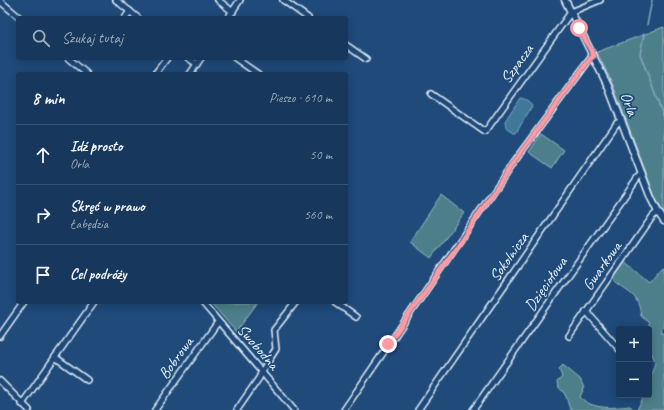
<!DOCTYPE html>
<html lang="pl">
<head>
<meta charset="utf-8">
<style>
  :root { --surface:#17385c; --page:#244365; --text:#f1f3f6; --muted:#9eacbb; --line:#365272 }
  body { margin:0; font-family:Caveat,sans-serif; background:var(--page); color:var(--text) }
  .controls { position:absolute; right:12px; bottom:12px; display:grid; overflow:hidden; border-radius:4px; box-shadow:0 2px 10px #0003 }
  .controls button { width:36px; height:36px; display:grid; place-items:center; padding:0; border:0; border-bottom:1px solid var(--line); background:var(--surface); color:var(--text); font:20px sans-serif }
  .stop { position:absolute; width:12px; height:12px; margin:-9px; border:3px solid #ff9aa2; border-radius:50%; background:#fff }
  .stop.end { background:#ff9aa2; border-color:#fff; box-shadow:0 1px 4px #0008 }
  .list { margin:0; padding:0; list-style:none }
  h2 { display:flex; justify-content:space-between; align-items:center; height:52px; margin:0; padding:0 16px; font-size:17px }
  h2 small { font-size:13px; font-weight:400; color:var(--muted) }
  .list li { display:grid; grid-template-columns:26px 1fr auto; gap:12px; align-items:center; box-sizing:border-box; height:60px; padding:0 16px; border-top:1px solid var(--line) }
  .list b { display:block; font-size:15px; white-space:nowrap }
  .list p { margin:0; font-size:13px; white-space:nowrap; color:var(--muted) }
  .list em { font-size:13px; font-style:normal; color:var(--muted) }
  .icon { flex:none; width:22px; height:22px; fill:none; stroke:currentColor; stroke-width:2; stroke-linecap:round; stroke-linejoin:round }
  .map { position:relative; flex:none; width:664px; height:410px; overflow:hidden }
  .search { position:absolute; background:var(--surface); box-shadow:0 2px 10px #0003; left:16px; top:16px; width:332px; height:44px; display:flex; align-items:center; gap:10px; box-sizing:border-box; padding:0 14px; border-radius:4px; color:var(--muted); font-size:15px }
  .panel { position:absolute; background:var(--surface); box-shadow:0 2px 10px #0003; left:16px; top:72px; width:332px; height:232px; border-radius:4px }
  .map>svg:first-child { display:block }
</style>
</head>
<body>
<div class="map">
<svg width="664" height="410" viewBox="0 0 664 410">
  <rect width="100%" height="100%" fill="#1f4a7a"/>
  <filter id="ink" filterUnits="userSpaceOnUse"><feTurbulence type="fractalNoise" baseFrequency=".025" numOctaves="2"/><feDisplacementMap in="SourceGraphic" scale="8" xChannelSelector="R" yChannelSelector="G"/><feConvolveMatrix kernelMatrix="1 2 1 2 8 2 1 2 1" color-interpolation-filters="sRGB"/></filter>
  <g filter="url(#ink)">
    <g fill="#4e7f8a" stroke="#9bb8c1">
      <polygon points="664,27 664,215 657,202 613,85 597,52"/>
      <polygon points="541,134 564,150 552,168 529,152"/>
      <polygon points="441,195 464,213 431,258 410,242"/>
      <path d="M624,261l25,21 13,-15 2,-1v57l-3,8 3,5v74h-27l7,-15h5v-13l6,-19 -1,-5 -5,-8v-21h-4l5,-2 -2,-5 -7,-6c-3,-22 -10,-21 -26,-34l-1,-8z"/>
      <polygon points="210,302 258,302 236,332"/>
      <path d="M563,365l17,14 4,9 -4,9c12,13 34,11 50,9l4,4h-63c-4,-5 -3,-12 -7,-17 -4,-6 -5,-2 -7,-11l5,-5 -3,-8z"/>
    </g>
    <path fill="#40789a" stroke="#83a8c0" d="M520,98c4,0 11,4 12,8l-16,27h-2l-8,-5 -1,-7z"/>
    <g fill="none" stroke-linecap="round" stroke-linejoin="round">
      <g stroke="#83a8c0" stroke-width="1.5">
        <polyline points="647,25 652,0"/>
        <polyline points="644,34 640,54 664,118"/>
      </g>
      <defs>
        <g id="minor">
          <polyline points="116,0 138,18"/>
          <polyline points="218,0 233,12"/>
          <polyline points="283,0 308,18"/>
          <polyline points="0,1 20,18"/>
          <polyline points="125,18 130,11"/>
          <polyline points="228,18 240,0"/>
          <polyline points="346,45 366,59"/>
          <polyline points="68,58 87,74"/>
          <polyline points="188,58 197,64"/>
          <polyline points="235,58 258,74"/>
          <polyline points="155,74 167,58"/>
          <polyline points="190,74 201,58"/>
          <polyline points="431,94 485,132 571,12 600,0"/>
          <polyline points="202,302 294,410"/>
          <polyline points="335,302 356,317"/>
          <polyline points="586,311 619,349"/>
          <polyline points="0,336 24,302"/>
          <polyline points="569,336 653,216 658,212"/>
          <polyline points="55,357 87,380"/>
          <polyline points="0,381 29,410"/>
          <polyline points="22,404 94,302"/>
          <polyline points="155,410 218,322"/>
          <polyline points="237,410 259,378 262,371 276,349 274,330 296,302"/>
          <polyline points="344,410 513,163 590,59 594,56"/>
          <polyline points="418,410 617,123 622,121"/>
          <polyline points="473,410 638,177 642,174"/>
        </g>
        <polyline id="tertiary" points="565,0 608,86 651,198 658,212 664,221"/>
      </defs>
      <use href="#minor" stroke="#e8f1f8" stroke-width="8"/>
      <use href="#tertiary" stroke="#e8f1f8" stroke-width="9"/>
      <use href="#minor" stroke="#1f4a7a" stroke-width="5"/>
      <use href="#tertiary" stroke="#1f4a7a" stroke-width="6"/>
    </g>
  </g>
  <g fill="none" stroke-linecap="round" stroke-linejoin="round" filter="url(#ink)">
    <polyline stroke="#ff9aa2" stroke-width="5" points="388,344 457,247 513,163 590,59 594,56 579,28"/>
  </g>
  <g text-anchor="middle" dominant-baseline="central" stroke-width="3.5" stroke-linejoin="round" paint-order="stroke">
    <g font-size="16" fill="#e8f1f8" stroke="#1f4a7a">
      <text transform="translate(517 64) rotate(-54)">Szpacza</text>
      <text transform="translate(629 104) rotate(69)">Orla</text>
      <text transform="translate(509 257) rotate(-55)">Sokolnicza</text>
      <text transform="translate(602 266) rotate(-55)">Gwarkowa</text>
      <text transform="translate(546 284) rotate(-55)">Dzięciołowa</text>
      <text transform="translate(258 347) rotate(49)">Swobodna</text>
      <text transform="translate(176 358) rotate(-54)">Bobrowa</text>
    </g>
  </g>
</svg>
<div class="controls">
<button>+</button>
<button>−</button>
</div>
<div class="stop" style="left:579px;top:28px"></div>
<div class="stop end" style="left:388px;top:344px"></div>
<div class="search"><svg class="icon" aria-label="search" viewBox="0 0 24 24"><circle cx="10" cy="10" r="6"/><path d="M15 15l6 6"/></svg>Szukaj tutaj</div>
<section class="panel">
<h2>8 min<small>Pieszo · 610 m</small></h2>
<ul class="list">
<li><svg class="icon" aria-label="ahead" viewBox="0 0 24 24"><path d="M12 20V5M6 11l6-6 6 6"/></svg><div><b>Idź prosto</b><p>Orla</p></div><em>50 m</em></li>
<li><svg class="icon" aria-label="right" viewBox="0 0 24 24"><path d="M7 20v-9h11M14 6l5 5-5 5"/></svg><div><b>Skręć w prawo</b><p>Łabędzia</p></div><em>560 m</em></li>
<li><svg class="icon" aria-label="arrive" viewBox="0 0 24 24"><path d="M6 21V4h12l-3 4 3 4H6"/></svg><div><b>Cel podróży</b></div></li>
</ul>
</section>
</div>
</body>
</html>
